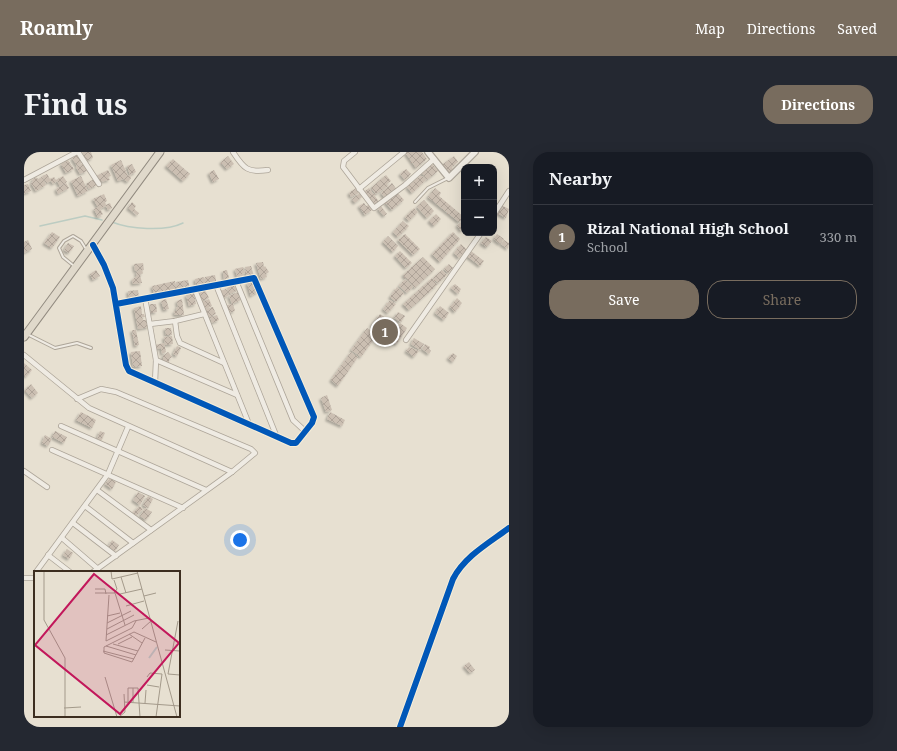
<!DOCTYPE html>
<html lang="en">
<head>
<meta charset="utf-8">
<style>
  :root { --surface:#171b24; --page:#242831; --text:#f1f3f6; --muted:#9ea1a6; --line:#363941; --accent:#786c5e }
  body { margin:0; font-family:"Noto Serif",serif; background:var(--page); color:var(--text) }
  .controls { position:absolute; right:12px; top:12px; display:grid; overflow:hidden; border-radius:8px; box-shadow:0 4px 16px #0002 }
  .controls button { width:36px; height:36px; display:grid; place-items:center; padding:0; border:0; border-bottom:1px solid var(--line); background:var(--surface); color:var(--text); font:20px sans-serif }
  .you { position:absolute; left:216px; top:388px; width:14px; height:14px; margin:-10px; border:3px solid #fff; border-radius:50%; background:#1a73e8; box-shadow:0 0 0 6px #1a73e833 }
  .badge { display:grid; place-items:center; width:26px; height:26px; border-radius:50%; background:var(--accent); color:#fff; font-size:13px; font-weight:700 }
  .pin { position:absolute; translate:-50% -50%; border:2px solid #fff; box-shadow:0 1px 4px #0006 }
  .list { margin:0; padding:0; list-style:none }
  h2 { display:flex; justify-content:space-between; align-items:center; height:52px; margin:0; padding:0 16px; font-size:17px }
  h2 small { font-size:13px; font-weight:400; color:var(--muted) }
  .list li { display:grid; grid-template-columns:26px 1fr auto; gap:12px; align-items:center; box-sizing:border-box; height:64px; padding:0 16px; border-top:1px solid var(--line) }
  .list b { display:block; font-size:15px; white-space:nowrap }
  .list p { margin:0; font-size:13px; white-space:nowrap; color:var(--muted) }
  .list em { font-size:13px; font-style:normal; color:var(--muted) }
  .actions { display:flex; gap:8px; padding:12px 16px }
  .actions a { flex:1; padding:9px 0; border:1px solid var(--accent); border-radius:16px; text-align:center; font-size:14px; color:var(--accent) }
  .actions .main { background:var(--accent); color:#fff }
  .map { position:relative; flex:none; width:485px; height:575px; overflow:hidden; border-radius:16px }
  header { display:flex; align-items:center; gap:24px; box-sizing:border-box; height:56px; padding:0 20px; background:var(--accent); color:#fff }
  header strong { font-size:19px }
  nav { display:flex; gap:22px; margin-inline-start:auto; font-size:14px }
  .intro { display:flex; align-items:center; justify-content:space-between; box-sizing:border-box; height:96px; padding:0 24px }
  h1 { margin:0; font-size:28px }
  .button { padding:10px 18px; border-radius:16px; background:var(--accent); color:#fff; font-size:14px; font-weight:700 }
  main { display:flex; gap:24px; padding:0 24px }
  aside { flex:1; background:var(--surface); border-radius:16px; box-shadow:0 4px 16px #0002 }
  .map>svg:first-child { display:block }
</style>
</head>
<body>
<header>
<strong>Roamly</strong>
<nav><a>Map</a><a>Directions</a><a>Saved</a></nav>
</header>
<div class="intro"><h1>Find us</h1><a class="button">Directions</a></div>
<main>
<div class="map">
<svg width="485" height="575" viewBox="0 0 485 575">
  <defs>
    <pattern id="building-cross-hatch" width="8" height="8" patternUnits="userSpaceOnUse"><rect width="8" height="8" fill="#cbbfb2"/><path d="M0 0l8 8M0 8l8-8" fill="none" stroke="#afa499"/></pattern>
    <filter id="shadow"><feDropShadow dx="-2" dy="2" stdDeviation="1" flood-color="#0004"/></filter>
  </defs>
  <rect width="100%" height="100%" fill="#e7e0d1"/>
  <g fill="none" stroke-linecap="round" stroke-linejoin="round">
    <g stroke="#bcccc2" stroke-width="1.5">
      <path d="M88,70c17,7 53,10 71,1"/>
      <polyline points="16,74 61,64 78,68"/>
    </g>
  </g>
  <g fill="url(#building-cross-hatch)" filter="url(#shadow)">
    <polygon points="58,0 67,0 69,6 62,9"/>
    <polygon points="381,0 398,0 403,7 392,16"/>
    <polygon points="55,2 59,10 53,14 48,6"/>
    <polygon points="204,4 210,12 203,17 197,10"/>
    <polygon points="430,4 434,10 428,15 429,18 424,22 418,13"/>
    <polygon points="149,7 166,22 159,29 142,14"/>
    <polygon points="44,8 50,17 42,21 37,12"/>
    <polygon points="97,8 104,24 106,23 107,26 104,30 99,27 94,29 87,13"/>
    <polygon points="59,11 63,19 56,22 52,15"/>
    <polygon points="407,11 414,19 403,28 397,20"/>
    <polygon points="108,12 112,20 106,23 103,14"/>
    <polygon points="382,17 387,22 381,28 376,22"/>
    <polygon points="84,18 87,24 84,25 86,28 75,30 72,24"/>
    <polygon points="190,18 195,27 189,30 185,21"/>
    <polygon points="23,22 26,27 30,25 32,28 39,24 43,30 36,34 33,29 29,32 27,29 22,31 18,24"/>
    <polygon points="362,23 367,29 363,32 364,34 352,42 347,36"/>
    <polygon points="57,24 64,39 54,44 47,29"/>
    <polygon points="396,24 399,24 402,28 388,41 383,35"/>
    <polygon points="12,25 14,27 18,25 22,33 12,39 7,31 9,30 8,28"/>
    <polygon points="70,27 73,33 65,37 62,32"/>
    <polygon points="42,31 45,36 34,42 32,37"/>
    <polygon points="368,31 373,38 362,47 357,41"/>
    <polygon points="4,32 7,39 0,42 0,33"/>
    <polygon points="332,36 335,41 327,45 325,41"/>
    <polygon points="345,36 356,51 352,54 340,40"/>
    <polygon points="411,36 417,41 415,44 440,65 435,70 404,45"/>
    <polygon points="373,40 380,48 368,58 361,50"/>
    <polygon points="336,41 338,45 331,51 328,47"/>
    <polygon points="80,42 83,49 81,50 82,53 86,51 88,56 84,58 82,54 76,57 79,62 74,65 70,57 74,55 69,47"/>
    <polygon points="400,48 410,59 403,66 393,55"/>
    <polygon points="108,50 112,54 110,57 115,61 113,63 104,56"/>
    <polygon points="340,51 342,54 345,53 348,58 341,63 335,54"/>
    <polygon points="477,53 485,57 482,66 473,61"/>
    <polygon points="357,54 363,62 360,64 354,57"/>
    <polygon points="390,56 394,60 385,69 381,65"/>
    <polygon points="412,62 417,67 410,74 405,69"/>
    <polygon points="440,68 440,77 437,79 433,73"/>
    <polygon points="379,69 385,74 374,85 369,80"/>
    <polygon points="28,80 36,85 28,96 20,91"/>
    <polygon points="429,80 436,87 416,110 408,102"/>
    <polygon points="381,82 396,97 389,103 374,88"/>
    <polygon points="473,82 480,87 476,92 470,87"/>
    <polygon points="364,84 374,94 369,100 359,90"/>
    <polygon points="462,85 468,89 463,95 457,91"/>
    <polygon points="4,88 8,97 0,101 0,90"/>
    <polygon points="480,88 485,91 484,97 477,92"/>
    <polygon points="44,91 50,94 45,101 40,98"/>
    <polygon points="437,92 443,98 435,106 430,101"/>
    <polygon points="376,99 388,111 382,116 371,104"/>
    <polygon points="447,99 460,109 456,114 443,104"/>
    <polygon points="399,105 411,117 391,136 379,123"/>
    <polygon points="239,110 240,115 241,114 245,120 242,122 243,125 237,127 232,111"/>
    <polygon points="119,111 120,118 111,119 110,112"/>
    <polygon points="425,112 429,116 424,121 420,117"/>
    <polygon points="227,114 230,124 223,126 221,115"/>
    <polygon points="219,115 221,121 218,122 219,124 213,125 211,117"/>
    <polygon points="72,118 76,124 69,128 66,122"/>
    <polygon points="118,118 119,121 116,123 118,131 109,132 108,128 113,124 112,120"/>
    <polygon points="203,118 205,126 200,127 199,119"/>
    <polygon points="418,118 423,123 414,131 409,126"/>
    <polygon points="191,123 192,129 182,131 181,125"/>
    <polygon points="180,125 182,131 172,133 171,127"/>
    <polygon points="408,126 413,133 385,158 379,152"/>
    <polygon points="231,127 235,139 227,144 223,131"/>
    <polygon points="381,127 389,135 383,141 375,134"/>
    <polygon points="164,128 166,138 153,139 152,130"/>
    <polygon points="151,129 153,139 139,143 136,134 137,140 130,142 128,134"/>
    <polygon points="431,132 437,137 434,142 427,136"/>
    <polygon points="210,133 213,139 205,142 203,136"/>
    <polygon points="373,135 380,141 372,150 366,145"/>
    <polygon points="202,137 205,143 200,146 196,139"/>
    <polygon points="114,138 115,146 105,147 104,139"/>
    <polygon points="181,138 185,146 178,149 175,141"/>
    <polygon points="214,140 217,148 208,152 205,144"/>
    <polygon points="170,141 172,152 165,154 162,143"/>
    <polygon points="433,146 438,151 431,160 426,155"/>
    <polygon points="142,147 145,157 140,158 137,149"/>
    <polygon points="158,147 160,163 151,163 150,159 153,159 152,156 154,155 153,149"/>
    <polygon points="185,147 188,154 181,157 178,150"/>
    <polygon points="366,148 372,152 364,161 359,157"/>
    <polygon points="126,152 132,152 133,160 127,161"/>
    <polygon points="209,152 211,159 205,161 203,153"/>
    <polygon points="117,154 118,162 120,162 121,165 118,165 119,168 124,168 125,175 114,177 110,156"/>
    <polygon points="416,154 425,161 420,168 411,161"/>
    <polygon points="189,155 192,162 185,165 182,157"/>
    <polygon points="374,160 381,164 377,170 370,166"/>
    <polygon points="356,162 362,166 354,177 348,173"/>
    <polygon points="193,163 195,168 188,171 186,165"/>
    <polygon points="376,171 383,176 373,192 365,187"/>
    <polygon points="141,176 147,176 148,183 142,183"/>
    <polygon points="343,176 353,183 337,205 327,198"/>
    <polygon points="108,178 112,178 115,193 111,194"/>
    <polygon points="148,184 149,192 141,193 140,185"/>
    <polygon points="390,186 400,192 396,198 387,192"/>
    <polygon points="140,191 142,200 138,202 137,196 132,197 131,193"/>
    <polygon points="401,192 406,195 405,197 407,199 405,202 398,197"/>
    <polygon points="153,194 157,196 153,204 149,202"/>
    <polygon points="385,195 395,199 390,205 382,199"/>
    <polygon points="116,199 118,214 109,215 107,200"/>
    <polygon points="144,200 148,205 145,207 145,211 139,208 139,204"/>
    <polygon points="327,200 334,205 314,234 307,228"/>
    <polygon points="429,201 433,204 429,210 424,206"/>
    <polygon points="0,211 8,218 2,225 0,223"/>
    <polygon points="7,232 14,241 8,246 1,238"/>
    <polygon points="303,243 308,258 302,260 297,246"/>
    <polygon points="57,260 72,268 68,276 52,268"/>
    <polygon points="306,260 321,268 318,274 303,267"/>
    <polygon points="31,279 43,285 40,291 28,285"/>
    <polygon points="76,279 81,281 77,289 73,286"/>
    <polygon points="21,283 28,287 24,294 18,291"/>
    <polygon points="86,326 92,330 88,337 81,332"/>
    <polygon points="114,340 121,344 116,353 109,348"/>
    <polygon points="124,344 129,347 124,356 119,353"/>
    <polygon points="115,354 119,357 112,364 109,361"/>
    <polygon points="121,356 128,360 122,368 116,364"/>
    <polygon points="88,388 95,393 91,399 84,395"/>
    <polygon points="43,397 49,401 45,407 39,403"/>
    <polygon points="445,510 451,518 446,521 440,514"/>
  </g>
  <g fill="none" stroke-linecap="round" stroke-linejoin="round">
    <defs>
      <g id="service">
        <polyline points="391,50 404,36 424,26"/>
        <polyline points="50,114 39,105 35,96 40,89 49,84 57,89 62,97"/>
        <polyline points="3,182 31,196 53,191 67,196"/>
      </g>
      <g id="minor">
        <polyline points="54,0 75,32"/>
        <path d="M209,0c11,17 15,21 35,18"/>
        <polyline points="331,0 320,9 319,15 350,56 381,33 410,7"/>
        <polyline points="0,28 53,0"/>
        <polyline points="335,37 380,0"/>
        <polyline points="470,62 485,39"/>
        <polyline points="69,93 80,113 89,136 102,213 105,219 267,291 272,291 288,271 290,265 230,126 92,152"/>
        <polyline points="212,129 269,268 282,280"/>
        <polyline points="192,133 252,283"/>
        <polyline points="171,138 225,272"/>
        <polyline points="121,146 132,208 131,231"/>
        <polyline points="151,169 153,184 156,191 200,211"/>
        <polyline points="126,172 151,169 180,162"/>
        <polyline points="382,188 457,81"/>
        <polyline points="0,203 65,256 208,320"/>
        <polyline points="132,208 213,243"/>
        <polyline points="53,247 77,237 92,240 227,297 231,301 208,320 69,420"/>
        <polyline points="37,274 182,338"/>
        <polyline points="28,298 159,356"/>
        <polyline points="0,319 23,335"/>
        <polyline points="73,338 127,378"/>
        <polyline points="61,354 109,391"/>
        <polyline points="49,371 92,404"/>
        <polyline points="38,386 74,417"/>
        <polyline points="24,403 46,420"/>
        <polyline points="12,420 84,322 104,275"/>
        <polyline points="0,426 11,426"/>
        <path d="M376,575l53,-148c12,-23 36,-36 56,-51"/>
      </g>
      <polyline id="tertiary" points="404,0 425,26 451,0"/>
      <polyline id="trunk" points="0,185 136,0"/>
    </defs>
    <use href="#service" stroke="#ada599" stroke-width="4"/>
    <use href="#minor" stroke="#ada599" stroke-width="6"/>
    <use href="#tertiary" stroke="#ada599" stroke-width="8"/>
    <use href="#trunk" stroke="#928b80" stroke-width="9"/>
    <use href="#service" stroke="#efebe3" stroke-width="2"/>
    <use href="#minor" stroke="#efebe3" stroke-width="4.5"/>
    <use href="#tertiary" stroke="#efebe3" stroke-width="5.5"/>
    <use href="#trunk" stroke="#e0d9cb" stroke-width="7"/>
    <defs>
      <g id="cycleway">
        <polyline points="69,93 80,113 89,136 102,213 105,219 267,291 272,291 288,271 290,265 230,126 92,152"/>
        <path d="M376,575l53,-148c12,-23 36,-36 56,-51"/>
      </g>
    </defs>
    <use href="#cycleway" stroke="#f7eed8" stroke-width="8"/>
    <use href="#cycleway" stroke="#0057b8" stroke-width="6"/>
  </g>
  <g transform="translate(10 419)">
    <rect width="146" height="146" fill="#e7e0d1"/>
    <path fill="none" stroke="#bcccc2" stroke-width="2" d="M115,87l8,-11"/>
    <path fill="none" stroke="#a3998a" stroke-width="1" d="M10,0v49l21,38v59M77,0l1,8 26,-6M103,0l40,146M87,6l5,16M61,18h10l1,5M61,22h20l10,32M80,22l3,-4 -3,-9M86,23l22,-5M75,24l-3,46 26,-13 4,-7M110,25l12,-3M92,35l18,-5M73,45l13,-3M73,52l24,-12M73,58l27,-14M108,58l9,-8M95,63l13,9M72,64l28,-14 15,-3M111,67l-13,24 -28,-9v-6l30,-15 22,10M79,73l25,7M84,73l14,-7M72,75l30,9M131,79l15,1M69,80l31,8M134,103l10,-53M134,103l12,1M71,106l12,40M113,106l3,-4 12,1M113,114l12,2M99,117v14M90,131l56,4M94,131v-14h10l2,29M111,132l1,-13M30,137l17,-1M85,146l6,-5 -1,-18M122,146l6,-43"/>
    <path fill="#c2185b" fill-opacity="0.15" stroke="#c2185b" stroke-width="2" d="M60,3l85,69 -59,71 -85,-69z"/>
    <rect width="146" height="146" fill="none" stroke="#3d2e20" stroke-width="2"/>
  </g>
</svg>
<div class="controls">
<button>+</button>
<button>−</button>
</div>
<div class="you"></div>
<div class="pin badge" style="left:361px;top:180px">1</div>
</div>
<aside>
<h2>Nearby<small></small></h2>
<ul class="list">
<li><span class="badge">1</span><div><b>Rizal National High School</b><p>School</p></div><em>330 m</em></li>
</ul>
<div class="actions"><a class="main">Save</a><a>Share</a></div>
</aside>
</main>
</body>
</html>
